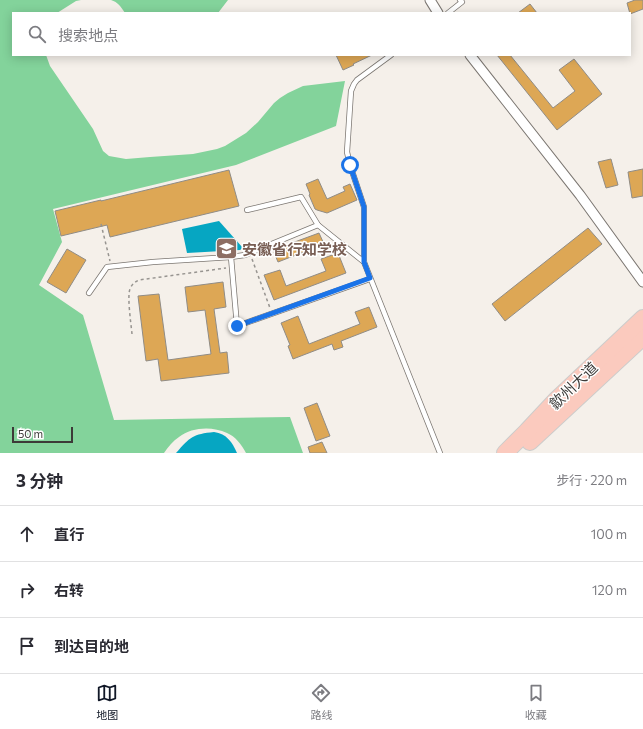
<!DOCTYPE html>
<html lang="zh">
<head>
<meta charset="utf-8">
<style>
  :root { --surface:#fff; --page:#f2f2f3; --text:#2b2b33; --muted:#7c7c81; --line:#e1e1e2; --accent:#111827 }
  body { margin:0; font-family:Commissioner,"Noto Sans SC",sans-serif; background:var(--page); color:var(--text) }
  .scale { position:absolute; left:12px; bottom:10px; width:61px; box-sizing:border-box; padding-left:4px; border:2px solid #3c3a38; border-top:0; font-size:11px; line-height:14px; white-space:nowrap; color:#3c3a38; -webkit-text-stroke:3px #fff; paint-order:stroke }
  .stop { position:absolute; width:12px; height:12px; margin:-9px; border:3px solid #1a73e8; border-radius:50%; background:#fff }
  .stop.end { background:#1a73e8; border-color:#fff; box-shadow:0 1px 4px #0008 }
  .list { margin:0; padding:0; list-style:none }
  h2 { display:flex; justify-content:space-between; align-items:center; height:52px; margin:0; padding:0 16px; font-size:17px }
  h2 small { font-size:13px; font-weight:400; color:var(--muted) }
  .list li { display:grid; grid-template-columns:26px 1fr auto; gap:12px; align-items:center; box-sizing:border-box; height:56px; padding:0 16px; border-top:1px solid var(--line) }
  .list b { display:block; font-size:15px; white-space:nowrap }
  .list em { font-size:13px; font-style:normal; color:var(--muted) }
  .icon { flex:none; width:22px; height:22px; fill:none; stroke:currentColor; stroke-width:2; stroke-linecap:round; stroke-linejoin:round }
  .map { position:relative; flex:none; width:643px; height:453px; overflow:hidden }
  .search { position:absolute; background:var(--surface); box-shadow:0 2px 10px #0003; left:12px; right:12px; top:12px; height:44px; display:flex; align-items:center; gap:10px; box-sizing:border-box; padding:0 14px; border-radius:0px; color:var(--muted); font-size:15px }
  .sheet { height:220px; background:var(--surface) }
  nav { display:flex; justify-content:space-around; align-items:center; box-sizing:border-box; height:56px; border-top:1px solid var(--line); background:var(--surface); font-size:11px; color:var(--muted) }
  nav a { display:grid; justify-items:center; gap:2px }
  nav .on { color:var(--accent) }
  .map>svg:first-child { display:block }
</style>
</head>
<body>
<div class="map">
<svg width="643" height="453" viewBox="0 0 643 453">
  <rect width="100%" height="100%" fill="#f5f0ea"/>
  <g fill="#83d39b">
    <path d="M0,0h81l-5,1 -19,12h-44v42h33l4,11 43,63 10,22 6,5 17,3 24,-2 43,-3 24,-5 8,-3 21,-13 12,-11 16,-19 6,-5 8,-5 15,-7 42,-5 -9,45 -100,39 -183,44 9,33 -23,43 44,30 31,105 176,-3 13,36h-57c-4,-8 -11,-17 -19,-20 -15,-7 -35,-6 -48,4 -6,4 -11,10 -15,16h-164z"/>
    <path d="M111,0h117l-10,13h-93c-4,-6 -7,-11 -14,-13z"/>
  </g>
  <g fill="#06a6c2">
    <polygon points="219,221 243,248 240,250 187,253 182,229"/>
    <path d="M214,432c13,2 18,10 23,21h-61c14,-16 17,-19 38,-21z"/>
  </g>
  <g fill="#dda755" stroke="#908c86">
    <polygon points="635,0 643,0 643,9 630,14 627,3"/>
    <polygon points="530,4 537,13 518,13"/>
    <polygon points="336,55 372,55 353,64 354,65 343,70"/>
    <polygon points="497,55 510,55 553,108 575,91 559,70 574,59 602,94 557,130"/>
    <polygon points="611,159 618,185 606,188 598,162"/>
    <polygon points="643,169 643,196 632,198 628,172"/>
    <polygon points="229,170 239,206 110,237 107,225 61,236 55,211 101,200 101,201"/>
    <polygon points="318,179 327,199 345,191 343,187 350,184 357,200 327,213 317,210 315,209 309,195 310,194 306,184"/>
    <polygon points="588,228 602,244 505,321 492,304"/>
    <polygon points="319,233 324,244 278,262 273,250"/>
    <polygon points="67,249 86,260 66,293 47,282"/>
    <polygon points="338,253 346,273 274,300 264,275 280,270 286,286 326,271 321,259"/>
    <polygon points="223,282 226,307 214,309 220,353 227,352 229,373 161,381 158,359 146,361 138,296 159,294 168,360 211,354 205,310 188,312 185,287"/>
    <polygon points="369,307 377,327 341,341 343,347 334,350 332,344 293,359 288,346 290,345 281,323 298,316 309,344 360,324 355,312"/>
    <polygon points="317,403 330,436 316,441 304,408"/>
    <polygon points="322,442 327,453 310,453 308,447"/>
  </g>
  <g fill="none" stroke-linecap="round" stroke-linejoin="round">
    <defs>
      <g id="service">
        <polyline points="448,13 462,2 460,0"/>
        <polyline points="391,55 357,80 354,84 351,91 347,152 350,165 364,207 364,262 440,453"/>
        <polyline points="247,210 301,197 318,225 364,262"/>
        <polyline points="231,257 237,326 370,279"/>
        <polyline points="89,293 107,267 153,262 231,257 245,255 318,225"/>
      </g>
      <g id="minor">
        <polyline points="430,0 438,13"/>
        <polyline points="470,55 580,195 643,282"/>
      </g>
      <g id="trunk">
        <polyline points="530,442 643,337"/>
        <polyline points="505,453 527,431 557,399 643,318"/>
      </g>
    </defs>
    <use href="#service" stroke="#7b7671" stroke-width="6"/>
    <use href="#minor" stroke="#7b7671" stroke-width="11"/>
    <use href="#trunk" stroke="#cccccb" stroke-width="18"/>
    <g stroke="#979490" stroke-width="1.5" stroke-dasharray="3 3" stroke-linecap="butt">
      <polyline points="101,224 110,261"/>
      <polyline points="252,259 270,308"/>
      <path d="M132,334c-1,-10 -5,-38 -2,-45 2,-5 5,-7 9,-9l87,-12"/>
    </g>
    <use href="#service" stroke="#fff" stroke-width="4.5"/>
    <use href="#minor" stroke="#fff" stroke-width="9"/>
    <use href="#trunk" stroke="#fbcabe" stroke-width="16"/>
  </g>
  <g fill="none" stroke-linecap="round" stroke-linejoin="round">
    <polyline stroke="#1a73e8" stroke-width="5" points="237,326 370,278 364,262 364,207 350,165"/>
  </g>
  <defs>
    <symbol id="school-square" viewBox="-11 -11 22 22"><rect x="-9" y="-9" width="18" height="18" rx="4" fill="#8d6e63" stroke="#fff"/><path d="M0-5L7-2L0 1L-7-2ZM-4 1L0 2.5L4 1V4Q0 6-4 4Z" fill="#fff"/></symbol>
  </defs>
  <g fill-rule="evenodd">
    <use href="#school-square" x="214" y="236" width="25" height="25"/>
  </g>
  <g text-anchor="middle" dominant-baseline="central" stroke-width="3" stroke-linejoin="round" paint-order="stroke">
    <g font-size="15" font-weight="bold" fill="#785e54" stroke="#fff" text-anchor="start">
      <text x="242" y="249">安徽省行知学校</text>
    </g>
    <g font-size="15" fill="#3c3a38" stroke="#fff">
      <text transform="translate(573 385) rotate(-44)">歙州大道</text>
    </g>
  </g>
</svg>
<div class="scale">50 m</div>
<div class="stop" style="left:350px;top:165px"></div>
<div class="stop end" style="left:237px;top:326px"></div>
<div class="search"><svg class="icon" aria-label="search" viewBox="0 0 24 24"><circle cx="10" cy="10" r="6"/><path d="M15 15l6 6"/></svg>搜索地点</div>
</div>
<section class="sheet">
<h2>3 分钟<small>步行 · 220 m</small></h2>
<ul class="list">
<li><svg class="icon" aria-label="ahead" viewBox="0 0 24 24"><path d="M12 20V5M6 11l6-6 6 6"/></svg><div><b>直行</b></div><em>100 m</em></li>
<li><svg class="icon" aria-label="right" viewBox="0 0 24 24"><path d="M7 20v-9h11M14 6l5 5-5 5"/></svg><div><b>右转</b></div><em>120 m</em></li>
<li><svg class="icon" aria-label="arrive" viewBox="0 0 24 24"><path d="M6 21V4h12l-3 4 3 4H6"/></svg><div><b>到达目的地</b></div></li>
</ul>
</section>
<nav>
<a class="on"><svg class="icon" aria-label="map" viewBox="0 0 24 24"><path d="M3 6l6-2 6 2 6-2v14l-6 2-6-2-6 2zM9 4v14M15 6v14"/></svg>地图</a>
<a><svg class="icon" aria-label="directions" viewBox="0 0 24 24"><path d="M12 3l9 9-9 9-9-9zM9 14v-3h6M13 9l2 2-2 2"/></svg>路线</a>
<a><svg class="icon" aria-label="saved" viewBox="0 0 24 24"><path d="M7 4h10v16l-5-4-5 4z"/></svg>收藏</a>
</nav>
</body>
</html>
